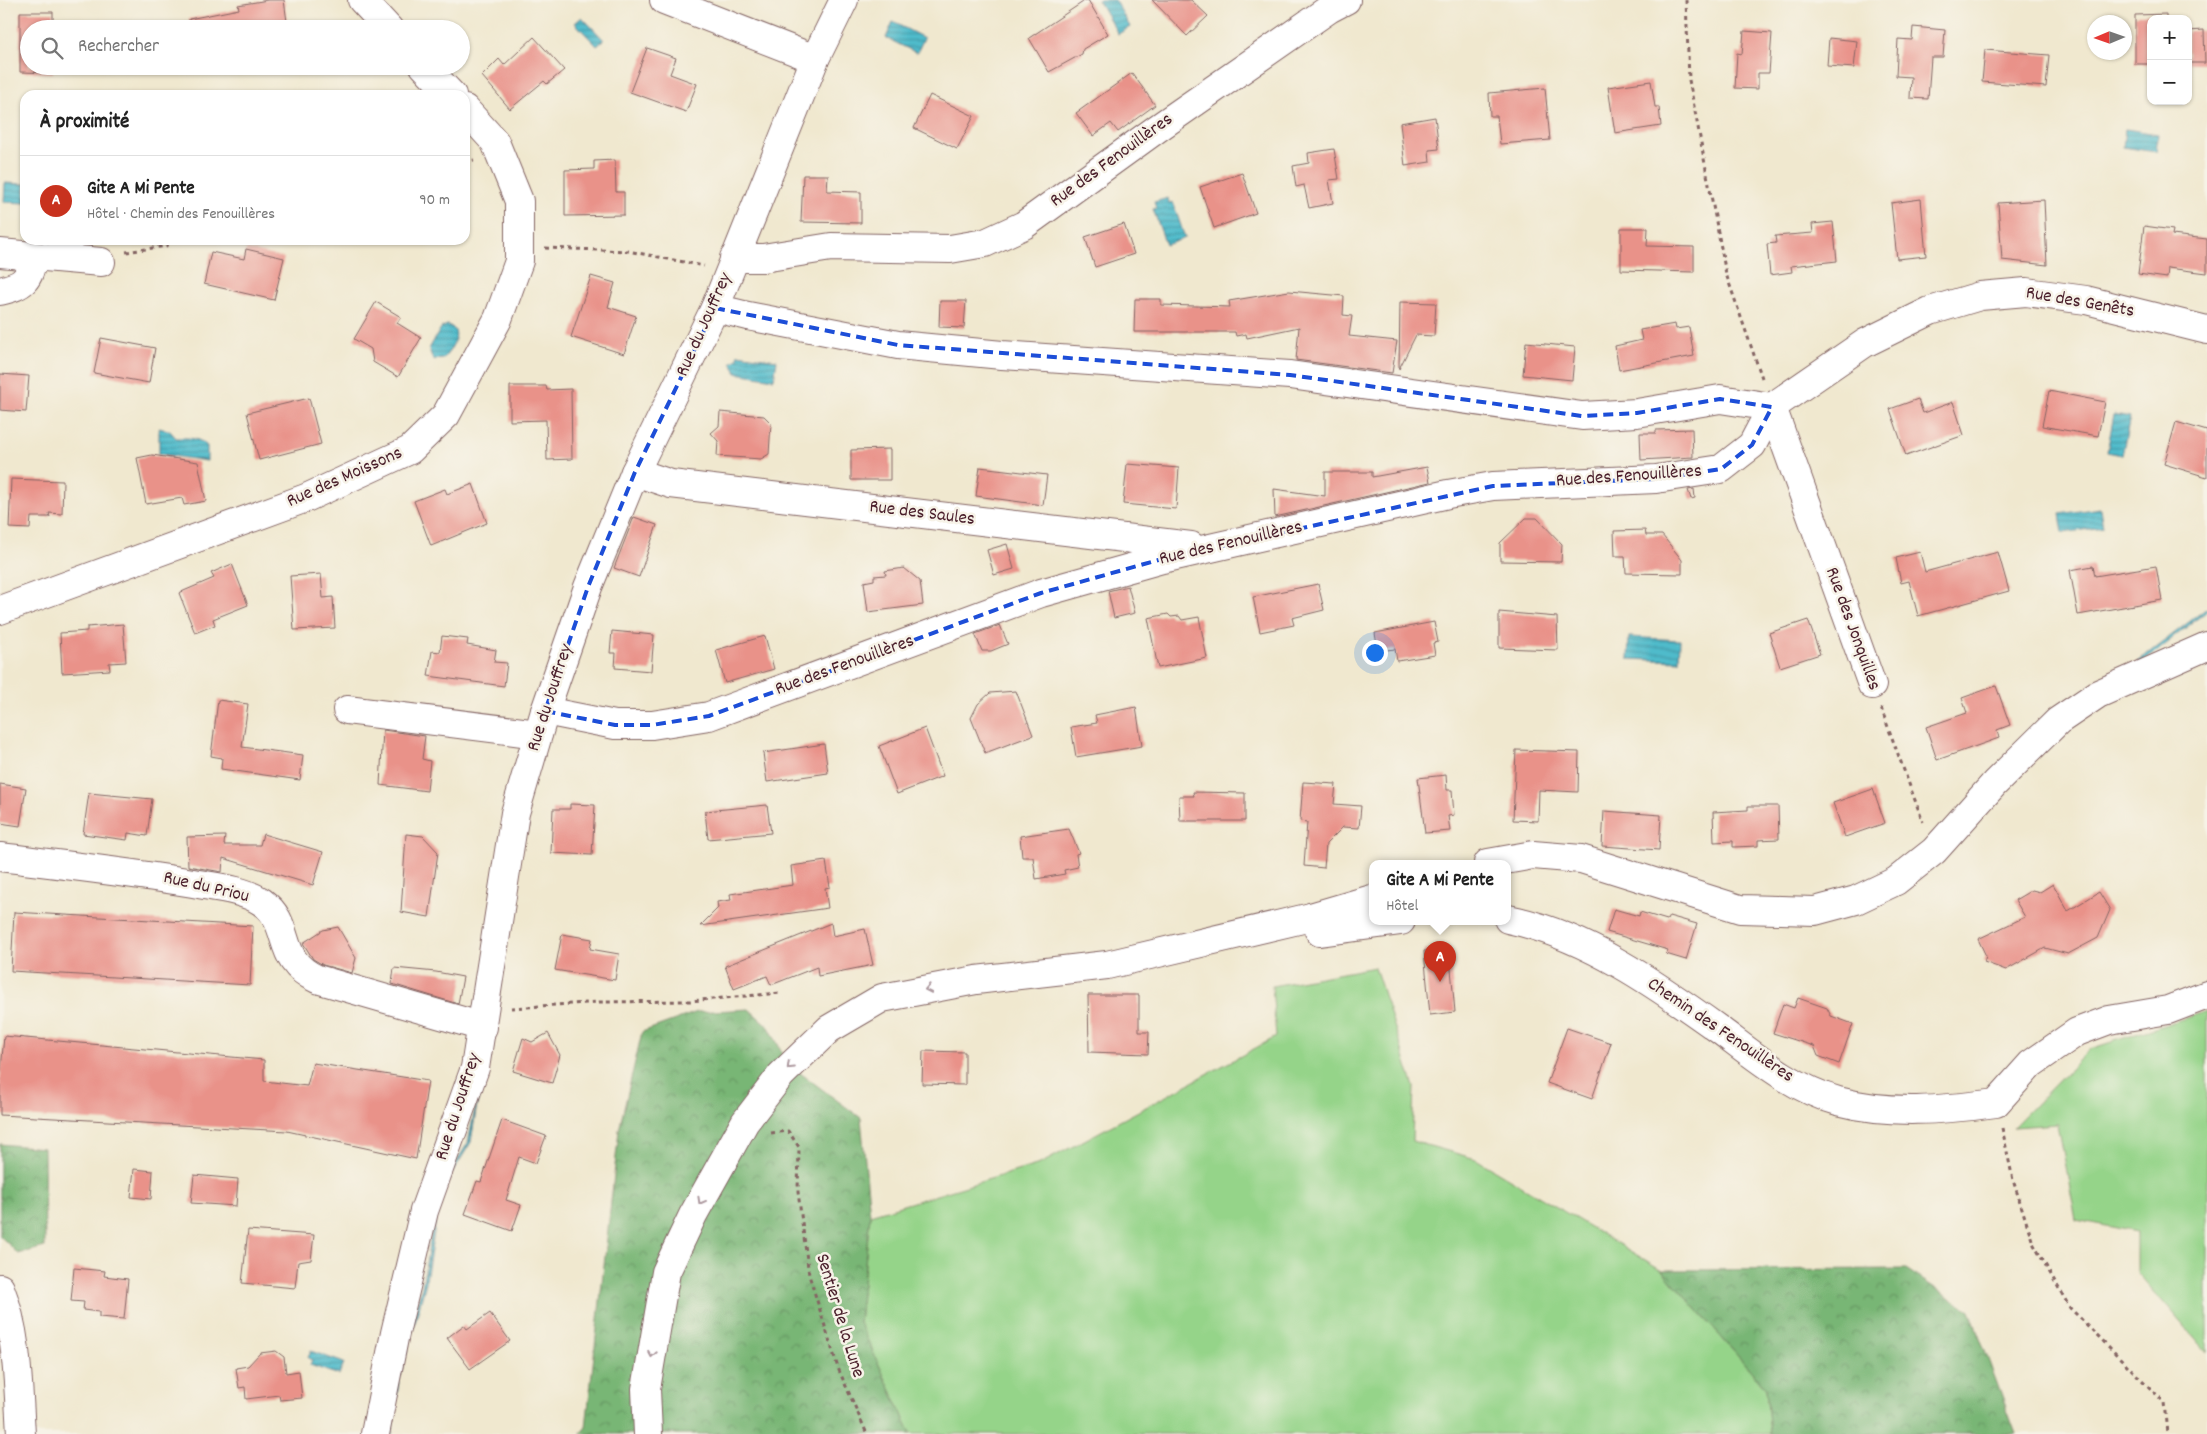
<!DOCTYPE html>
<html lang="fr">
<head>
<meta charset="utf-8">
<style>
  :root { --surface:#fff; --page:#f6f6f6; --text:#222; --muted:#767676; --line:#e0e0e0; --accent:#c8321e }
  body { margin:0; font-family:Dekko,sans-serif; background:var(--page); color:var(--text) }
  .controls { position:absolute; right:15px; top:15px; display:grid; overflow:hidden; border-radius:10px; box-shadow:0 1px 4px #0004 }
  .controls button { width:45px; height:45px; display:grid; place-items:center; padding:0; border:0; border-bottom:1px solid var(--line); background:var(--surface); color:var(--text); font:25px sans-serif }
  .compass { position:absolute; left:2087px; top:15px; width:45px; height:45px; border-radius:50%; background:var(--surface); box-shadow:0 1px 4px #0004; rotate:268deg }
  .you { position:absolute; left:1374px; top:652px; width:18px; height:18px; margin:-12px; border:4px solid #fff; border-radius:50%; background:#1a73e8; box-shadow:0 0 0 8px #1a73e833 }
  .badge { display:grid; place-items:center; width:32px; height:32px; border-radius:50%; background:var(--accent); color:#fff; font-size:16px; font-weight:700 }
  .pin { position:absolute; translate:-50% -41px; filter:drop-shadow(0 1px 2px #0008) }
  .pin::after { content:''; position:absolute; top:26px; width:18px; height:15px; background:inherit; clip-path:polygon(0 0,100% 0,50% 100%) }
  .popup { position:absolute; left:1369px; top:860px; width:142px; height:65px; box-sizing:border-box; display:grid; place-content:center; border-radius:10px; background:var(--surface); filter:drop-shadow(0 1px 4px #0005); font-size:16px; white-space:nowrap; color:var(--muted) }
  .popup b { font-size:19px; color:var(--text) }
  .popup::after { content:''; position:absolute; left:50%; top:100%; margin-left:-10px; border:10px solid transparent; border-top-color:var(--surface) }
  .list { margin:0; padding:0; list-style:none }
  h2 { display:flex; justify-content:space-between; align-items:center; height:65px; margin:0; padding:0 20px; font-size:21px }
  h2 small { font-size:16px; font-weight:400; color:var(--muted) }
  .list li { display:grid; grid-template-columns:32px 1fr auto; gap:15px; align-items:center; box-sizing:border-box; height:90px; padding:0 20px; border-top:1px solid var(--line) }
  .list b { display:block; font-size:19px; white-space:nowrap }
  .list p { margin:0; font-size:16px; white-space:nowrap; color:var(--muted) }
  .list em { font-size:16px; font-style:normal; color:var(--muted) }
  .icon { flex:none; width:28px; height:28px; fill:none; stroke:currentColor; stroke-width:2; stroke-linecap:round; stroke-linejoin:round }
  .map { position:relative; flex:none; width:2207px; height:1434px; overflow:hidden }
  .search { position:absolute; background:var(--surface); box-shadow:0 1px 4px #0004; left:20px; top:20px; width:450px; height:55px; display:flex; align-items:center; gap:12px; box-sizing:border-box; padding:0 18px; border-radius:28px; color:var(--muted); font-size:19px }
  .panel { position:absolute; background:var(--surface); box-shadow:0 1px 4px #0004; left:20px; top:90px; width:450px; height:155px; border-radius:15px }
  .map>svg:first-child { display:block }
</style>
</head>
<body>
<div class="map">
<svg width="2207" height="1434" viewBox="0 0 2207 1434">
  <defs>
    <pattern id="forest-crowns" width="20" height="18" patternUnits="userSpaceOnUse" patternTransform="scale(1.25)"><rect width="20" height="18" fill="#78b675"/><path d="M2 6a3 3 0 1 1 6 0M12 15a3 3 0 1 1 6 0" fill="none" stroke="#649360"/></pattern>
    <pattern id="water-rules" width="6" height="5" patternUnits="userSpaceOnUse" patternTransform="scale(1.25)"><rect width="6" height="5" fill="#4fbbcb"/><path d="M0 2.5h6" fill="none" stroke="#4497a5"/></pattern>
  </defs>
  <rect width="100%" height="100%" fill="#f7f3e8"/>
  <filter id="ink" filterUnits="userSpaceOnUse"><feTurbulence type="fractalNoise" baseFrequency=".02" numOctaves="2"/><feDisplacementMap in="SourceGraphic" scale="10" xChannelSelector="R" yChannelSelector="G"/><feConvolveMatrix kernelMatrix="1 2 1 2 8 2 1 2 1" color-interpolation-filters="sRGB"/></filter>
  <filter id="wash" filterUnits="userSpaceOnUse"><feTurbulence type="fractalNoise" baseFrequency=".0096" numOctaves="4" result="noise"/><feDisplacementMap in="SourceGraphic" scale="20" xChannelSelector="R" yChannelSelector="G"/><feGaussianBlur stdDeviation="1.12" result="paint"/><feColorMatrix in="noise" values="0 0 0 0 0 0 0 0 0 0 0 0 0 0 0 0 0 1.4 0 .05"/><feComposite in="paint" operator="in"/></filter>
  <g filter="url(#wash)">
    <rect width="100%" height="100%" fill="#f0e8cf"/>
    <g fill="#95d489" stroke="#707a5a">
      <polygon points="1375,967 1414,1087 1412,1141 1476,1159 1662,1270 1766,1388 1770,1434 911,1434 859,1322 870,1215 1040,1164 1276,1037 1272,986"/>
      <polygon points="2207,1011 2207,1353 2137,1272 2137,1232 2076,1220 2058,1124 2013,1127 2090,1049"/>
    </g>
    <g fill="url(#forest-crowns)" stroke="#616a50">
      <polygon points="749,1009 769,1027 788,1064 861,1118 870,1215 859,1322 911,1434 580,1434 586,1427 619,1130 642,1032 697,1012"/>
      <polygon points="0,1144 44,1148 45,1247 18,1254 0,1236"/>
      <polygon points="1906,1269 1970,1311 2016,1434 1770,1434 1766,1388 1662,1270"/>
    </g>
    <g fill="url(#water-rules)" stroke="#4c6d7b">
      <polygon points="1098,0 1115,0 1130,27 1118,34"/>
      <polygon points="582,17 604,40 597,46 575,23"/>
      <polygon points="893,22 924,38 917,53 886,38"/>
      <polygon points="2125,129 2158,134 2156,152 2123,147"/>
      <polygon points="5,183 25,184 25,203 4,202"/>
      <polygon points="1168,198 1169,203 1173,202 1185,238 1166,245 1153,209 1156,208 1154,202"/>
      <path d="M447,325c18,5 4,25 -4,34l-10,1 -4,-11 12,-21z"/>
      <polygon points="738,354 777,360 774,379 736,373 736,370 731,363 738,358"/>
      <polygon points="2114,414 2130,417 2122,455 2107,452"/>
      <path d="M159,428l11,3 6,7c13,0 22,-1 31,8v15l-48,-7z"/>
      <polygon points="2100,508 2103,527 2063,533 2060,514"/>
      <polygon points="2207,608 2207,611 2141,663 2137,662"/>
      <polygon points="1629,637 1680,640 1679,661 1628,659"/>
      <polygon points="491,1030 495,1030 491,1053 477,1104 471,1142 445,1185 437,1214 425,1286 399,1381 392,1434 389,1434 395,1384 422,1287 437,1199 444,1181 468,1143"/>
      <polygon points="311,1351 344,1363 339,1375 310,1365 312,1360 308,1358"/>
    </g>
    <g id="blocks">
      <g fill="#e99289">
        <polygon points="268,0 284,0 288,29 190,29 189,19 239,9 238,5"/>
        <polygon points="1086,0 1088,0 1108,34 1083,49 1082,54 1049,72 1029,38"/>
        <polygon points="1152,0 1191,0 1208,16 1187,36"/>
        <polygon points="20,12 53,12 53,29 29,29 29,66 53,66 53,73 20,72"/>
        <polygon points="2166,14 2166,19 2151,19 2151,64 2135,64 2135,15"/>
        <polygon points="1913,27 1945,30 1943,57 1931,57 1928,99 1910,98 1911,77 1896,76 1898,39 1912,40"/>
        <polygon points="2204,30 2205,63 2188,63 2188,31"/>
        <polygon points="1744,31 1772,33 1769,73 1758,73 1758,89 1735,88 1737,53 1742,54"/>
        <polygon points="534,37 564,70 547,84 544,81 510,109 482,76 499,59 504,65"/>
        <polygon points="1829,38 1857,41 1854,68 1827,66"/>
        <polygon points="647,48 676,58 670,74 697,84 686,112 630,92"/>
        <polygon points="1985,50 2049,55 2046,87 1982,82"/>
        <polygon points="1132,73 1155,105 1118,132 1111,123 1093,136 1076,113"/>
        <polygon points="1651,81 1655,107 1659,107 1661,126 1615,133 1608,87"/>
        <polygon points="1545,88 1550,140 1500,144 1497,116 1490,116 1489,93"/>
        <polygon points="930,95 974,116 957,149 914,128"/>
        <polygon points="1435,117 1439,149 1429,150 1430,162 1405,166 1400,123"/>
        <polygon points="1334,149 1339,179 1329,180 1333,203 1309,208 1304,185 1296,187 1293,166 1309,163 1308,153"/>
        <polygon points="615,160 616,192 624,192 624,215 565,216 565,170 594,169 594,161"/>
        <polygon points="1242,173 1256,213 1214,228 1200,187"/>
        <polygon points="803,175 828,175 827,191 861,192 861,223 801,222"/>
        <polygon points="1921,199 1926,256 1897,259 1891,203"/>
        <polygon points="2044,200 2047,265 2002,260 1998,203"/>
        <polygon points="1833,222 1837,261 1791,266 1792,272 1770,275 1767,244 1776,243 1775,236 1813,233 1812,224"/>
        <polygon points="1124,224 1134,254 1095,267 1085,237"/>
        <polygon points="2144,226 2173,230 2172,235 2207,239 2207,273 2168,268 2167,278 2138,274"/>
        <polygon points="1621,228 1648,228 1647,246 1694,247 1694,272 1621,270"/>
        <polygon points="246,249 284,258 274,300 204,284 211,252 244,259"/>
        <polygon points="591,276 615,283 608,307 636,316 624,354 571,337"/>
        <polygon points="1289,291 1344,296 1343,315 1352,316 1349,336 1397,341 1392,373 1296,360 1299,327 1247,338 1246,334 1236,336 1235,332 1134,332 1135,299 1161,299 1161,305 1230,307 1229,301"/>
        <polygon points="940,301 966,301 964,328 939,327"/>
        <polygon points="376,302 401,317 397,323 421,338 398,377 373,362 371,349 354,339"/>
        <polygon points="1400,302 1436,303 1434,336 1416,335 1399,369"/>
        <polygon points="1675,324 1676,329 1689,327 1694,356 1619,370 1615,346 1642,340 1640,330"/>
        <polygon points="101,338 155,348 149,383 94,373"/>
        <polygon points="1526,342 1575,347 1572,380 1523,375"/>
        <polygon points="0,374 29,376 26,412 0,410"/>
        <polygon points="510,386 546,386 547,390 571,389 572,459 547,460 546,420 510,421"/>
        <polygon points="2049,391 2105,402 2098,436 2042,426"/>
        <polygon points="309,398 321,444 259,460 247,413"/>
        <polygon points="1918,399 1923,413 1953,402 1964,435 1906,456 1890,409"/>
        <polygon points="720,412 764,416 771,423 769,454 761,459 717,456 718,441 711,433 719,426"/>
        <polygon points="2176,422 2207,431 2207,477 2164,464"/>
        <polygon points="1692,429 1693,457 1641,460 1640,433 1656,433 1656,430"/>
        <polygon points="890,449 890,480 851,480 851,450"/>
        <polygon points="152,455 198,462 206,501 184,505 182,498 146,504 137,458"/>
        <polygon points="1127,464 1179,468 1176,509 1123,504"/>
        <polygon points="980,467 1047,475 1043,505 976,496"/>
        <polygon points="1427,467 1430,482 1275,517 1274,489 1325,496 1325,472 1372,472 1372,477"/>
        <polygon points="11,479 63,481 62,514 49,513 50,517 31,517 30,529 9,528"/>
        <polygon points="473,484 487,523 431,546 414,501 445,489 447,494"/>
        <polygon points="1694,489 1695,498 1691,499 1688,490"/>
        <polygon points="634,517 657,525 639,577 614,568"/>
        <polygon points="1526,518 1537,518 1562,544 1561,562 1500,561 1500,543"/>
        <polygon points="1645,530 1646,535 1662,535 1682,560 1682,574 1626,573 1625,556 1615,556 1614,531"/>
        <polygon points="1007,544 1014,569 994,575 987,550"/>
        <polygon points="1920,552 1925,572 1998,552 2009,591 1918,616 1909,581 1901,583 1896,558"/>
        <polygon points="232,564 248,605 213,619 215,625 195,633 179,593 214,578 211,573"/>
        <polygon points="2093,566 2095,576 2156,566 2162,600 2078,615 2070,570"/>
        <polygon points="904,568 920,581 923,605 868,612 864,582 874,580 874,576 886,575 885,571"/>
        <polygon points="321,574 323,598 333,597 335,628 294,630 290,576"/>
        <polygon points="1318,584 1324,610 1292,618 1294,625 1260,632 1253,597"/>
        <polygon points="1128,586 1135,613 1114,618 1108,591"/>
        <polygon points="1499,612 1557,617 1558,650 1499,648"/>
        <polygon points="1168,614 1171,617 1179,616 1182,620 1199,617 1207,658 1158,668 1148,618"/>
        <polygon points="1808,620 1820,654 1780,667 1769,633"/>
        <polygon points="1434,622 1438,642 1433,643 1435,655 1397,661 1395,649 1378,651 1375,633"/>
        <polygon points="123,624 126,662 109,663 110,670 62,673 60,633 87,631 87,627"/>
        <polygon points="1000,625 1008,644 991,651 982,651 975,634"/>
        <polygon points="612,631 654,635 651,671 615,668 616,653 610,653"/>
        <polygon points="442,636 468,639 467,645 496,650 494,662 507,663 504,686 428,676 432,651 440,652"/>
        <polygon points="765,636 774,669 725,683 716,650"/>
        <polygon points="1996,686 2010,725 1997,730 1999,738 1937,760 1926,727 1967,713 1962,698"/>
        <polygon points="1016,691 1033,735 985,753 971,718 978,704 990,693"/>
        <polygon points="218,700 248,704 242,747 303,755 300,780 221,769 222,758 211,756"/>
        <polygon points="1136,707 1142,746 1076,757 1071,727 1097,723 1095,715"/>
        <polygon points="925,728 943,776 897,794 879,746"/>
        <polygon points="383,730 425,736 422,759 430,761 427,791 380,785"/>
        <polygon points="824,744 828,773 767,782 763,753"/>
        <polygon points="1516,750 1579,752 1578,792 1539,790 1538,821 1513,820"/>
        <polygon points="1446,775 1447,790 1452,790 1454,815 1448,816 1450,831 1425,833 1418,778"/>
        <polygon points="1303,782 1336,784 1334,804 1361,806 1359,828 1343,827 1326,844 1324,868 1304,866 1307,822 1300,821"/>
        <polygon points="0,784 26,788 20,826 0,823"/>
        <polygon points="1873,789 1885,823 1845,837 1833,803"/>
        <polygon points="1193,792 1245,793 1245,821 1180,821 1179,796 1194,796"/>
        <polygon points="89,793 152,799 147,836 128,833 127,840 83,834"/>
        <polygon points="570,804 595,805 592,855 551,853 553,809 570,809"/>
        <polygon points="767,805 771,833 708,839 705,811"/>
        <polygon points="1748,806 1778,806 1779,839 1758,840 1758,846 1733,847 1733,841 1714,842 1713,812 1748,810"/>
        <polygon points="1604,811 1661,815 1659,850 1602,846"/>
        <polygon points="1069,829 1079,853 1076,854 1078,867 1064,870 1065,874 1036,879 1033,857 1022,857 1020,836"/>
        <polygon points="263,834 323,852 313,885 223,858 222,872 188,866 187,837 225,836 224,845 260,845"/>
        <polygon points="406,834 423,836 438,852 429,917 401,912"/>
        <polygon points="826,861 830,887 825,888 828,908 700,926 718,908 717,902 731,900 730,894 793,885 791,866"/>
        <polygon points="2053,884 2068,911 2099,892 2110,910 2098,938 2068,954 2045,948 2006,970 1984,962 1986,956 1978,939 2025,917 2015,900 2032,890 2040,892"/>
        <polygon points="1614,909 1639,916 1640,912 1667,920 1669,916 1697,924 1686,960 1666,954 1668,950 1607,932"/>
        <polygon points="14,912 253,926 250,985 11,971"/>
        <polygon points="831,923 833,936 865,929 873,965 818,976 817,967 771,985 767,976 734,989 725,966"/>
        <polygon points="338,927 356,958 352,973 323,965 313,959 303,943 323,930"/>
        <polygon points="562,934 592,939 590,949 619,954 615,980 555,970"/>
        <polygon points="1449,948 1455,1012 1430,1015 1424,951"/>
        <polygon points="394,968 436,972 463,977 458,1004 392,984"/>
        <polygon points="1088,995 1139,995 1139,1032 1149,1032 1148,1054 1089,1052"/>
        <polygon points="1798,998 1827,1008 1831,1016 1853,1024 1839,1064 1818,1056 1814,1046 1773,1033 1783,1004 1794,1008"/>
        <polygon points="1567,1028 1611,1043 1592,1099 1547,1083"/>
        <polygon points="548,1033 560,1055 552,1083 513,1071 523,1038 532,1042"/>
        <polygon points="4,1036 264,1060 264,1081 307,1086 313,1063 428,1081 416,1159 287,1131 0,1115 0,1081"/>
        <polygon points="923,1051 965,1052 965,1085 922,1084"/>
        <polygon points="502,1120 546,1136 536,1163 519,1157 506,1200 521,1205 512,1231 465,1214 477,1181 481,1182"/>
        <polygon points="134,1169 153,1171 151,1199 131,1197"/>
        <polygon points="194,1175 238,1179 236,1206 191,1203"/>
        <polygon points="248,1230 314,1235 311,1260 298,1262 295,1288 242,1283"/>
        <polygon points="74,1268 105,1271 104,1276 128,1279 124,1319 99,1317 99,1312 83,1310 84,1302 71,1301"/>
        <polygon points="490,1313 510,1341 470,1369 447,1338 464,1325 467,1329"/>
        <polygon points="276,1351 284,1357 286,1373 299,1371 302,1398 280,1400 279,1395 246,1399 245,1387 239,1388 236,1368 248,1366 260,1353"/>
      </g>
    </g>
  </g>
  <g filter="url(#ink)">
    <use href="#blocks" fill-opacity="0" stroke="#846564" stroke-width="1"/>
    <g fill="none" stroke-linecap="round" stroke-linejoin="round">
      <defs>
        <g id="minor">
          <polyline points="362,0 389,29"/>
          <polyline points="664,0 815,59"/>
          <polyline points="424,66 452,95"/>
          <polyline points="0,253 101,262"/>
          <polyline points="734,258 763,258 831,247 950,249 985,243 1024,225 1158,128 1329,9 1346,0"/>
          <path d="M0,291c24,-6 29,-10 33,-35"/>
          <polyline points="715,308 748,316 898,345 1002,355 1290,375 1582,416 1637,413 1720,399 1772,407"/>
          <polyline points="1772,407 1872,685"/>
          <polyline points="635,472 671,484 1191,546"/>
          <polyline points="0,610 306,498 410,450 446,415 498,319 519,261 519,201 495,142 465,109"/>
          <polyline points="347,710 538,734"/>
          <polyline points="545,711 615,725 652,725 709,716 1041,593 1162,559 1448,494 1493,486 1656,479 1721,469 1752,445 1772,407 1865,343 1930,311 1980,296 2026,292 2086,300 2207,330"/>
          <path d="M0,857c64,8 129,15 193,26 21,4 50,6 69,19 32,23 12,58 55,77l166,48"/>
          <polyline points="1311,917 1320,932 1401,921"/>
          <path d="M1508,919c78,16 149,66 213,112 36,27 73,58 117,70 52,14 105,9 158,2l35,-39 46,-32 32,-12 59,-10 39,-15"/>
          <polyline points="375,1434 395,1333 424,1211 475,1068 515,813 545,711 588,587 635,472 715,308 815,59 844,0"/>
        </g>
        <g id="tertiary">
          <polyline points="1488,863 1533,855 1581,859 1740,909 1815,911 1856,900 1896,881 1934,851 1995,783 2058,721 2098,694 2207,646"/>
          <polyline points="648,1434 646,1389 666,1272 693,1215 745,1122 781,1075 829,1029 882,998 976,980 1107,965 1311,917 1372,899"/>
        </g>
        <path id="secondary" d="M0,1288c18,45 18,98 21,146"/>
      </defs>
      <use href="#minor" stroke="#846564" stroke-width="30"/>
      <use href="#tertiary" stroke="#846564" stroke-width="30"/>
      <use href="#secondary" stroke="#846564" stroke-width="30"/>
      <g stroke="#846564" stroke-width="3" stroke-dasharray="4 4" stroke-linecap="butt">
        <polyline points="1686,0 1689,80 1726,274 1762,378"/>
        <polyline points="465,162 474,160"/>
        <polyline points="545,248 628,251 704,266"/>
        <polyline points="126,252 166,246 169,240"/>
        <polyline points="1881,708 1923,822"/>
        <polyline points="511,1008 600,1002 690,1001 780,993"/>
        <polyline points="2002,1128 2013,1180 2033,1243 2070,1308 2164,1402 2167,1434"/>
        <polyline points="771,1133 788,1131 799,1147 798,1192 809,1275 838,1368 867,1434"/>
      </g>
      <use href="#minor" stroke="#fff" stroke-width="28"/>
      <use href="#tertiary" stroke="#fff" stroke-width="28"/>
      <use href="#secondary" stroke="#fff" stroke-width="28"/>
    </g>
    <defs><path id="oneway-chevron" d="M-2-3.5L2.5 0L-2 3.5" fill="none" stroke-width="1.6" stroke-linecap="round" stroke-linejoin="round" transform="scale(1.25)"/></defs>
    <g stroke="#ae9aa0">
      <use href="#oneway-chevron" transform="translate(928 989) rotate(169)"/>
      <use href="#oneway-chevron" transform="translate(790 1066) rotate(136)"/>
      <use href="#oneway-chevron" transform="translate(701 1201) rotate(119)"/>
      <use href="#oneway-chevron" transform="translate(652 1354) rotate(100)"/>
    </g>
  </g>
  <path fill="none" stroke="#1d4ed8" stroke-width="4" stroke-dasharray="10 6" stroke-linejoin="round" d="M715,308l183,37 392,30 292,41 55,-3 83,-14 52,8 -20,38 -31,24 -65,10 -163,7 -331,73 -121,34 -332,123 -57,9h-37l-70,-14 43,-124 47,-115z"/>
  <g text-anchor="middle" dominant-baseline="central" stroke-width="5" stroke-linejoin="round" paint-order="stroke">
    <g font-size="19" fill="#4a1f2b" stroke="#f7f3e8">
      <text transform="translate(1112 161) rotate(-36)">Rue des Fenouillères</text>
      <text transform="translate(2080 303) rotate(10)">Rue des Genêts</text>
      <text transform="translate(705 325) rotate(-66)">Rue du Jouffrey</text>
      <text transform="translate(1629 477) rotate(-4)">Rue des Fenouillères</text>
      <text transform="translate(345 478) rotate(-24)">Rue des Moissons</text>
      <text transform="translate(922 514) rotate(7)">Rue des Saules</text>
      <text transform="translate(1231 544) rotate(-13)">Rue des Fenouillères</text>
      <text transform="translate(1852 629) rotate(70)">Rue des Jonquilles</text>
      <text transform="translate(845 666) rotate(-20)">Rue des Fenouillères</text>
      <text transform="translate(551 698) rotate(-72)">Rue du Jouffrey</text>
      <text transform="translate(206 888) rotate(13)">Rue du Priou</text>
      <text transform="translate(1720 1031) rotate(34)">Chemin des Fenouillères</text>
      <text transform="translate(459 1107) rotate(-72)">Rue du Jouffrey</text>
      <text transform="translate(839 1316) rotate(73)">Sentier de la Lune</text>
    </g>
  </g>
</svg>
<div class="controls">
<button>+</button>
<button>−</button>
</div>
<svg class="compass" viewBox="-18 -18 36 36"><path d="M0-13l5 13h-10z" fill="#e53935"/><path d="M0 13l5-13h-10z" fill="#767676"/></svg>
<div class="you"></div>
<div class="pin badge" style="left:1440px;top:982px">A</div>
<div class="popup"><b>Gite A Mi Pente</b>Hôtel</div>
<div class="search"><svg class="icon" aria-label="search" viewBox="0 0 24 24"><circle cx="10" cy="10" r="6"/><path d="M15 15l6 6"/></svg>Rechercher</div>
<section class="panel">
<h2>À proximité<small></small></h2>
<ul class="list">
<li><span class="badge">A</span><div><b>Gite A Mi Pente</b><p>Hôtel · Chemin des Fenouillères</p></div><em>90 m</em></li>
</ul>
</section>
</div>
</body>
</html>
